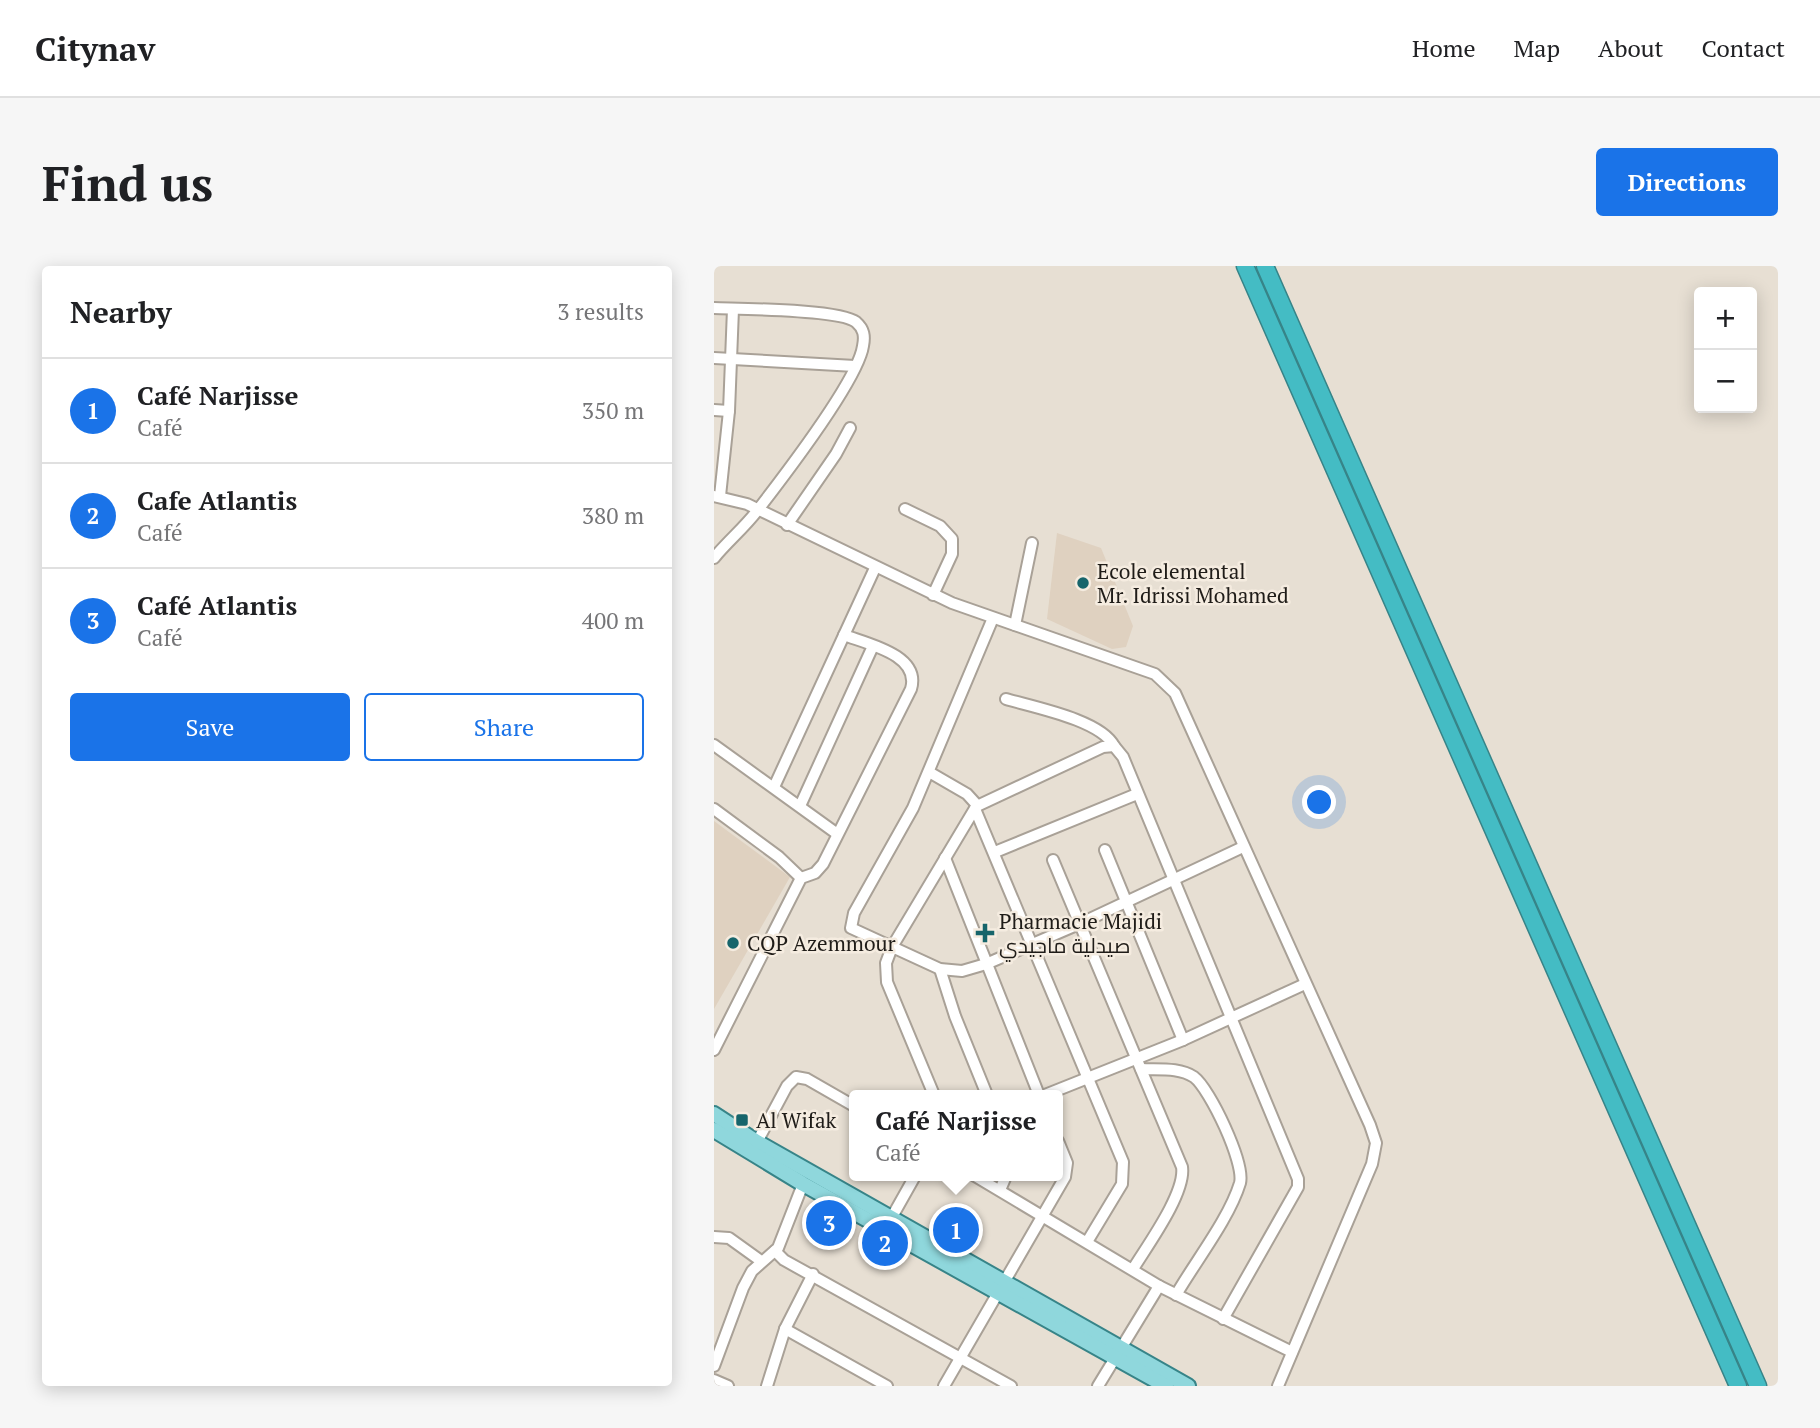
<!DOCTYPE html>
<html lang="en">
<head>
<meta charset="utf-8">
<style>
  :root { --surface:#fff; --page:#f6f6f6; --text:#202124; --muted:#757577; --line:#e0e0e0; --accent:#1a73e8 }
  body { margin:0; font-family:"PT Serif",Cairo,serif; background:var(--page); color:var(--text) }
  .controls { position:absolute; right:21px; top:21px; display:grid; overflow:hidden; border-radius:7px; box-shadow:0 4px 18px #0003 }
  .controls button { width:63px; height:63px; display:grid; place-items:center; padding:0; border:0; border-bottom:2px solid var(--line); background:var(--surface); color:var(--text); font:35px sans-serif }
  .you { position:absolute; left:606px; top:537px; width:24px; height:24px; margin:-18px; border:5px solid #fff; border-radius:50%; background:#1a73e8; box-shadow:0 0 0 10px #1a73e833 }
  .badge { display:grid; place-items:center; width:46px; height:46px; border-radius:50%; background:var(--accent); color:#fff; font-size:23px; font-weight:700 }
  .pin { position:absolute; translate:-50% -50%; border:4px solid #fff; box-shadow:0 2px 7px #0006 }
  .popup { position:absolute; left:135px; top:824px; width:214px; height:91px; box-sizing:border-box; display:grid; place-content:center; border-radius:7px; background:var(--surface); filter:drop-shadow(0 2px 5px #0005); font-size:23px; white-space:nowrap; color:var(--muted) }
  .popup b { font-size:26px; color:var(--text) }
  .popup::after { content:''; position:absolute; left:50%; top:100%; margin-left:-14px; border:14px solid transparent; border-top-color:var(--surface) }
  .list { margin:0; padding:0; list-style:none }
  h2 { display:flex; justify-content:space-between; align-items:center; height:91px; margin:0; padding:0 28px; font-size:30px }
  h2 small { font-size:23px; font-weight:400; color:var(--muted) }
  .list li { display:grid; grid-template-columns:46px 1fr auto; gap:21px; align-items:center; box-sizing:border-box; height:105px; padding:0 28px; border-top:2px solid var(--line) }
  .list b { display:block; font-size:26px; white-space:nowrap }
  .list p { margin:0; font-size:23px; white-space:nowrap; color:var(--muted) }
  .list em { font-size:23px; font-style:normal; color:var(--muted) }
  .actions { display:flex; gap:14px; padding:21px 28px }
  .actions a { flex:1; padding:16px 0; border:2px solid var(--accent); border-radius:7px; text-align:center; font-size:24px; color:var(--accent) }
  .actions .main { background:var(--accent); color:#fff }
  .map { position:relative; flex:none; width:1064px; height:1120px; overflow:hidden; border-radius:7px }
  header { display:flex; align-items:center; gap:42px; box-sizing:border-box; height:98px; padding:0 35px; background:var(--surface); border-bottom:2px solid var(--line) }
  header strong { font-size:33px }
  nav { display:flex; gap:38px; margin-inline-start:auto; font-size:24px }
  .intro { display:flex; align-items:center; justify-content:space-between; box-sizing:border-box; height:168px; padding:0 42px }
  h1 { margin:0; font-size:49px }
  .button { padding:18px 32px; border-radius:7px; background:var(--accent); color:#fff; font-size:24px; font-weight:700 }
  main { display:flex; gap:42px; padding:0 42px }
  aside { flex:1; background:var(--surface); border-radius:7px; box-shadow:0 4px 18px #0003 }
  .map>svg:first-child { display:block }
</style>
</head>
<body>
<header>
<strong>Citynav</strong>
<nav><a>Home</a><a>Map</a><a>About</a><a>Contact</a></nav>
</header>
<div class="intro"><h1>Find us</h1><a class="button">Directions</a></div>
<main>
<aside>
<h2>Nearby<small>3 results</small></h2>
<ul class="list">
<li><span class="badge">1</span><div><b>Café Narjisse</b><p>Café</p></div><em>350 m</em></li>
<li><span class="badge">2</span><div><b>Cafe Atlantis</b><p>Café</p></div><em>380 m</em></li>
<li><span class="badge">3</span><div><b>Café Atlantis</b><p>Café</p></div><em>400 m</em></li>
</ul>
<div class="actions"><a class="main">Save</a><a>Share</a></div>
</aside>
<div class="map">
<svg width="1064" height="1120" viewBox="0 0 1064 1120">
  <rect width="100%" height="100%" fill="#e7dfd3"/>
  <g fill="#dfd1c0">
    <polygon points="343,267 387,282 419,360 412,381 398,383 333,353"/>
    <polygon points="0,555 76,611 0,743"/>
  </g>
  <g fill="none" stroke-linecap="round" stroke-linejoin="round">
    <defs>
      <g id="minor">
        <path d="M0,42c26,1 126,1 142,14 8,7 9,14 7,24 -5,34 -82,134 -106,165 -13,17 -30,31 -43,47"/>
        <polyline points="0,92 141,100"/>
        <polyline points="0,144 15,145"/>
        <polyline points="0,230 33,238 238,337 441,408 461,427 656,859 662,877 658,898 564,1120"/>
        <polyline points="6,230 15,145 19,43"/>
        <polyline points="191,243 226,260 238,273 238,288 219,329"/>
        <polyline points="73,259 122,188 136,162"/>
        <polyline points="279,352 199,542 140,647 137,662 226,703 248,705 272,698 365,658 529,581"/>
        <polyline points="301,359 318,277"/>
        <path d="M292,433c27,8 95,21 108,47"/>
        <polyline points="0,479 122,567"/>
        <polyline points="215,506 253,528 263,539 178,681 172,697 173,716 220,829"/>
        <polyline points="60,521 161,302"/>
        <polyline points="86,540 159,380"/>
        <polyline points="263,540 389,481 400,480 409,491 584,913 584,921 509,1053"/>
        <polyline points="0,543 65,591 87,612"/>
        <polyline points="261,543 409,896 408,918 373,976"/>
        <polyline points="391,584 469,774"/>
        <polyline points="281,586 423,528"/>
        <polyline points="231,592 325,829"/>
        <path d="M339,594l129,307c4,26 -35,79 -49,102"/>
        <polyline points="226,703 241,750 273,829"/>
        <path d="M0,784l87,-172 14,-5 8,-9 88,-175c10,-34 -43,-45 -67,-54"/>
        <path d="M427,803c17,1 38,-2 53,8 16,12 51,86 46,106 -11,36 -45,79 -64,112"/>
        <polyline points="331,829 469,774 591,718"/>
        <polyline points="43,876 73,820 82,811 93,813 140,840"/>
        <polyline points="261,910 445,1020 578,1086"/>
        <polyline points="286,924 292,910"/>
        <polyline points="174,958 201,910"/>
        <polyline points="0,971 15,972 47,995"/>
        <polyline points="61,985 70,994 297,1120"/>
        <polyline points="71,1063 173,1120"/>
        <polyline points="0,1100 29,1022 38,1005 64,982 89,918"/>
        <polyline points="0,1114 14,1120"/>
        <polyline points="53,1120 71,1063 99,1008"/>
        <polyline points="230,1120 351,911 353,897 344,875"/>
        <polyline points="384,1120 445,1020"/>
      </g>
      <g id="major">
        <polyline points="0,848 43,876 474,1120"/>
        <polyline points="0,864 89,918 452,1120"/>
      </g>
      <g id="highway">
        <polyline points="531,0 1024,1120"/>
        <polyline points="551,0 1044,1120"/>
      </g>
    </defs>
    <use href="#minor" stroke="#a9a197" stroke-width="14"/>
    <use href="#major" stroke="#378488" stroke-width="18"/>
    <use href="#highway" stroke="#378488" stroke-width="19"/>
    <use href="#minor" stroke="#fff" stroke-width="10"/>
    <use href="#major" stroke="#8fd7dc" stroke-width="14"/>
    <use href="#highway" stroke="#44bcc4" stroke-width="16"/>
  </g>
  <g fill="#17656b" stroke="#f5ece0" stroke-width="2.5">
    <circle cx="369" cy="317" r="7"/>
    <path d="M267.5 656.5h7v7h7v7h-7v7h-7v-7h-7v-7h7z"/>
    <circle cx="19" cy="677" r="7"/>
    <rect x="21" y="847" width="14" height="14" rx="3.5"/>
  </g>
  <g text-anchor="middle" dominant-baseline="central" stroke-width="5" stroke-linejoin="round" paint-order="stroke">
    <g font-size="21" fill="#1f1c18" stroke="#f5ece0" text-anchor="start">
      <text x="383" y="305">Ecole elemental<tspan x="383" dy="24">Mr. Idrissi Mohamed</tspan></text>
      <text x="285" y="655">Pharmacie Majidi<tspan x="285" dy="24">صيدلية ماجيدي</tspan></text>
      <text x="33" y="677">CQP Azemmour</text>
      <text x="42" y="854">Al Wifak</text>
    </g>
  </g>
</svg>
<div class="controls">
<button>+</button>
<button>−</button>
</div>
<div class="you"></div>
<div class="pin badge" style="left:242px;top:964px">1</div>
<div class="popup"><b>Café Narjisse</b>Café</div>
<div class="pin badge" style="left:171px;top:977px">2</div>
<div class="pin badge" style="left:115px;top:957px">3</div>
</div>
</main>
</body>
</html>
